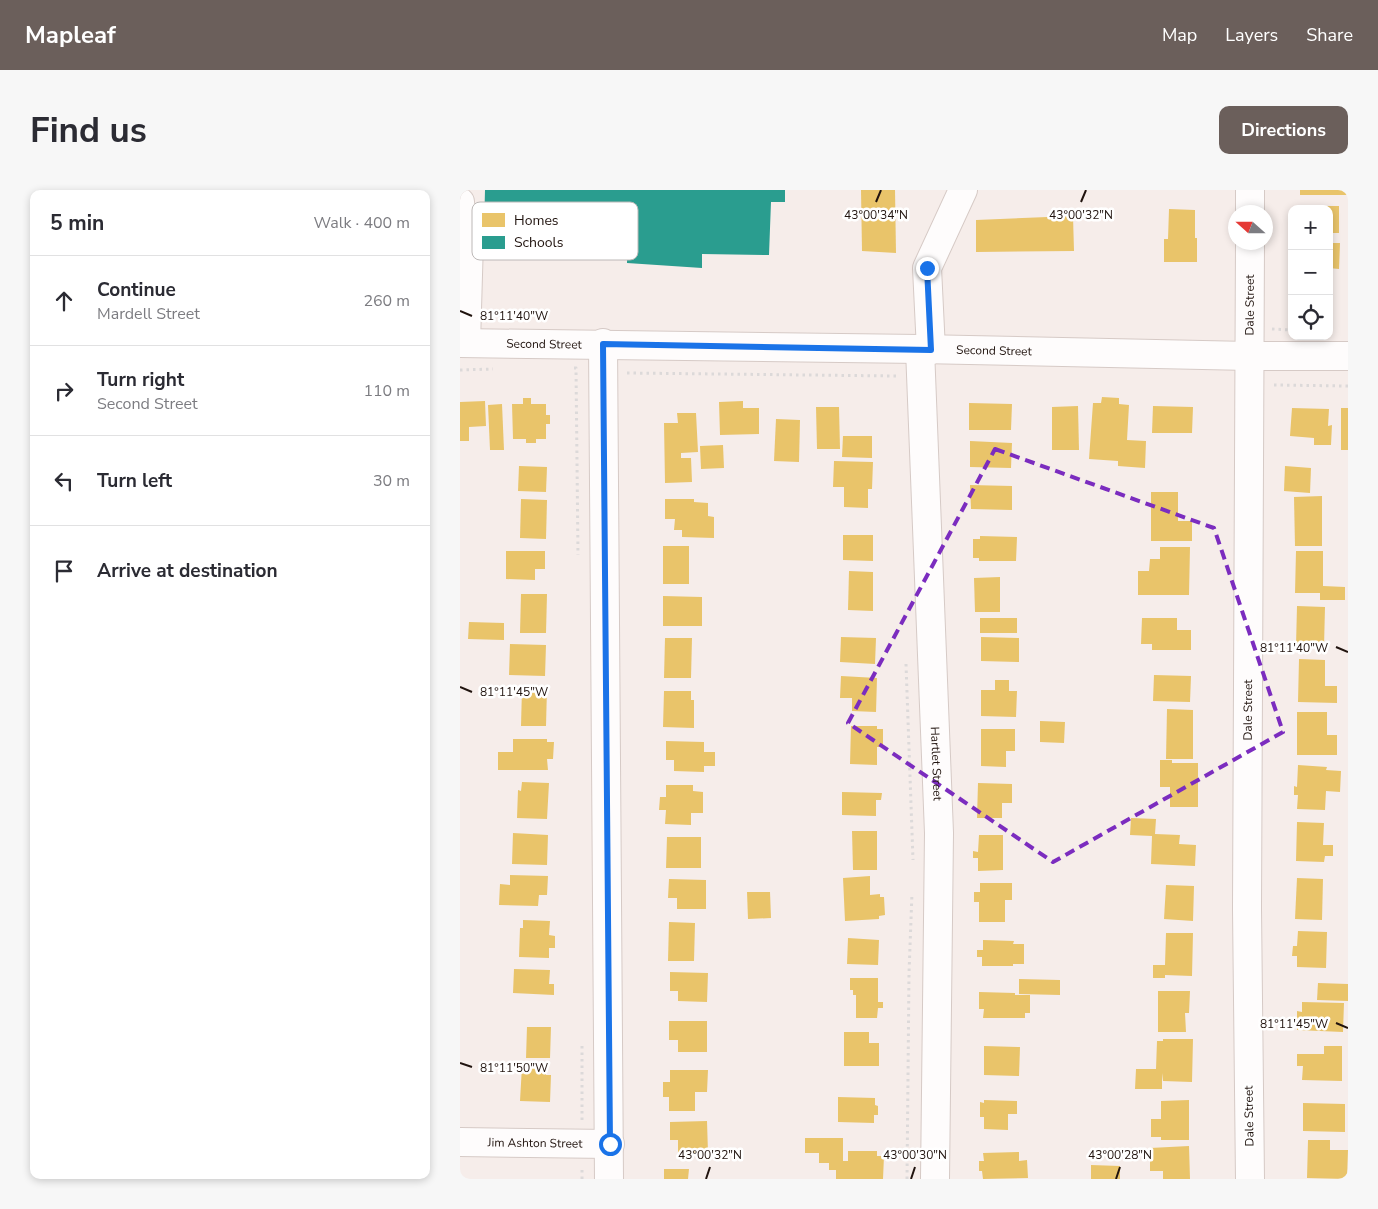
<!DOCTYPE html>
<html lang="en">
<head>
<meta charset="utf-8">
<style>
  :root { --surface:#fff; --page:#f7f7f7; --text:#2b2b33; --muted:#7c7c81; --line:#e1e1e2; --accent:#6b5f5b }
  body { margin:0; font-family:"Nunito Sans",sans-serif; background:var(--page); color:var(--text) }
  .controls { position:absolute; right:15px; top:15px; display:grid; overflow:hidden; border-radius:10px; box-shadow:0 2px 8px #0003 }
  .controls button { width:45px; height:45px; display:grid; place-items:center; padding:0; border:0; border-bottom:1px solid var(--line); background:var(--surface); color:var(--text); font:25px sans-serif }
  .compass { position:absolute; left:768px; top:15px; width:45px; height:45px; border-radius:50%; background:var(--surface); box-shadow:0 2px 8px #0003; rotate:291deg }
  .stop { position:absolute; width:15px; height:15px; margin:-11px; border:4px solid #1a73e8; border-radius:50%; background:#fff }
  .stop.end { background:#1a73e8; border-color:#fff; box-shadow:0 1px 5px #0008 }
  .list { margin:0; padding:0; list-style:none }
  h2 { display:flex; justify-content:space-between; align-items:center; height:65px; margin:0; padding:0 20px; font-size:21px }
  h2 small { font-size:16px; font-weight:400; color:var(--muted) }
  .list li { display:grid; grid-template-columns:32px 1fr auto; gap:15px; align-items:center; box-sizing:border-box; height:90px; padding:0 20px; border-top:1px solid var(--line) }
  .list b { display:block; font-size:19px; white-space:nowrap }
  .list p { margin:0; font-size:16px; white-space:nowrap; color:var(--muted) }
  .list em { font-size:16px; font-style:normal; color:var(--muted) }
  .icon { flex:none; width:28px; height:28px; fill:none; stroke:currentColor; stroke-width:2; stroke-linecap:round; stroke-linejoin:round }
  .map { position:relative; flex:none; width:888px; height:989px; overflow:hidden; border-radius:10px }
  header { display:flex; align-items:center; gap:30px; box-sizing:border-box; height:70px; padding:0 25px; background:var(--accent); color:#fff }
  header strong { font-size:24px }
  nav { display:flex; gap:28px; margin-inline-start:auto; font-size:18px }
  .intro { display:flex; align-items:center; justify-content:space-between; box-sizing:border-box; height:120px; padding:0 30px }
  h1 { margin:0; font-size:35px }
  .button { padding:12px 22px; border-radius:10px; background:var(--accent); color:#fff; font-size:18px; font-weight:700 }
  main { display:flex; gap:30px; padding:0 30px }
  aside { flex:1; background:var(--surface); border-radius:10px; box-shadow:0 2px 8px #0003 }
  .map>svg:first-child { display:block }
</style>
</head>
<body>
<header>
<strong>Mapleaf</strong>
<nav><a>Map</a><a>Layers</a><a>Share</a></nav>
</header>
<div class="intro"><h1>Find us</h1><a class="button">Directions</a></div>
<main>
<aside>
<h2>5 min<small>Walk · 400 m</small></h2>
<ul class="list">
<li><svg class="icon" aria-label="ahead" viewBox="0 0 24 24"><path d="M12 20V5M6 11l6-6 6 6"/></svg><div><b>Continue</b><p>Mardell Street</p></div><em>260 m</em></li>
<li><svg class="icon" aria-label="right" viewBox="0 0 24 24"><path d="M7 20v-9h11M14 6l5 5-5 5"/></svg><div><b>Turn right</b><p>Second Street</p></div><em>110 m</em></li>
<li><svg class="icon" aria-label="left" viewBox="0 0 24 24"><path d="M17 20v-9H6M10 6l-5 5 5 5"/></svg><div><b>Turn left</b></div><em>30 m</em></li>
<li><svg class="icon" aria-label="arrive" viewBox="0 0 24 24"><path d="M6 21V4h12l-3 4 3 4H6"/></svg><div><b>Arrive at destination</b></div></li>
</ul>
</aside>
<div class="map">
<svg width="888" height="989" viewBox="0 0 888 989">
  <rect width="100%" height="100%" fill="#f6edea"/>
  <g fill="#e9c46a">
    <polygon points="401,0 435,0 436,63 402,61"/>
    <rect x="840" y="0" width="47" height="5"/>
    <polygon points="838,16 879,16 879,43 869,43 869,19 838,19"/>
    <polygon points="709,19 735,20 735,48 737,48 737,72 704,72 704,49 708,49"/>
    <polygon points="613,26 614,61 516,62 516,30"/>
    <polygon points="869,53 880,53 879,79 869,78"/>
    <polygon points="642,207 659,208 659,214 669,215 667,250 686,251 685,278 658,276 658,271 629,269 633,213 641,213"/>
    <polygon points="63,208 71,208 71,214 86,214 86,225 90,225 90,234 86,234 86,249 76,249 76,253 66,253 66,249 53,249 52,214 63,214"/>
    <polygon points="25,211 26,236 9,237 9,251 0,251 0,212"/>
    <polygon points="283,211 283,218 299,218 299,244 260,245 259,212"/>
    <polygon points="509,213 552,214 551,240 509,240"/>
    <polygon points="42,214 44,260 30,260 28,215"/>
    <polygon points="618,216 619,260 592,260 592,217"/>
    <polygon points="693,216 733,217 732,243 692,243"/>
    <polygon points="356,217 379,217 380,259 357,259"/>
    <polygon points="832,218 869,219 868,236 872,235 871,255 854,255 854,248 830,246"/>
    <rect x="881" y="218" width="7" height="42"/>
    <polygon points="217,223 236,223 238,262 221,263 221,268 231,268 232,292 205,293 204,233 218,233"/>
    <polygon points="316,229 340,230 339,272 314,271"/>
    <polygon points="383,246 412,246 412,268 382,267"/>
    <polygon points="510,251 552,253 551,278 510,277"/>
    <polygon points="263,255 264,278 241,279 240,256"/>
    <polygon points="374,271 413,272 412,299 408,299 408,318 384,317 384,297 373,297"/>
    <polygon points="59,276 87,277 86,302 58,301"/>
    <polygon points="825,276 851,278 850,303 824,301"/>
    <polygon points="510,295 552,296 552,320 511,319"/>
    <polygon points="691,302 718,302 718,331 732,331 732,351 691,351"/>
    <polygon points="862,306 862,356 835,356 834,307"/>
    <polygon points="61,309 87,310 86,349 60,348"/>
    <polygon points="205,309 234,309 234,312 248,313 248,326 254,327 254,348 222,347 222,340 214,340 215,329 205,329"/>
    <polygon points="383,345 413,345 413,371 383,370"/>
    <polygon points="520,346 557,347 556,371 519,371 519,368 513,368 513,349 520,349"/>
    <rect x="203" y="356" width="26" height="38"/>
    <polygon points="700,357 730,357 729,405 678,405 678,381 689,381 690,369 700,369"/>
    <polygon points="46,361 85,361 85,379 75,379 75,390 46,389"/>
    <polygon points="836,361 863,361 863,396 885,397 885,410 860,410 860,403 835,403"/>
    <polygon points="389,381 413,382 413,421 388,420"/>
    <polygon points="540,387 540,422 515,422 514,388"/>
    <polygon points="61,404 87,404 86,443 60,443"/>
    <polygon points="203,406 242,407 242,436 203,436"/>
    <polygon points="837,416 865,417 864,457 836,456"/>
    <rect x="520" y="428" width="37" height="15"/>
    <polygon points="682,428 717,428 717,440 731,440 731,460 692,460 692,454 681,454"/>
    <polygon points="9,432 44,433 44,450 8,449"/>
    <polygon points="381,447 416,448 415,474 380,472"/>
    <polygon points="521,447 559,448 559,472 521,471"/>
    <polygon points="205,448 232,448 231,488 204,488"/>
    <polygon points="50,454 86,455 85,486 49,485"/>
    <polygon points="839,469 865,470 865,496 877,496 877,513 838,512"/>
    <polygon points="694,485 731,486 730,512 693,511"/>
    <polygon points="381,486 417,488 416,522 392,521 392,508 380,508"/>
    <polygon points="535,490 549,490 549,501 557,501 556,527 521,526 521,500 535,500"/>
    <polygon points="62,498 87,498 86,536 61,536"/>
    <polygon points="204,501 231,501 231,510 234,510 234,538 203,537"/>
    <polygon points="707,519 733,520 733,569 706,569"/>
    <polygon points="837,522 867,522 867,545 877,545 877,565 837,565"/>
    <polygon points="580,531 605,532 604,553 580,552"/>
    <polygon points="391,536 417,536 417,539 423,539 423,557 417,557 417,575 390,574"/>
    <polygon points="521,539 555,539 555,561 546,561 546,577 521,576"/>
    <polygon points="53,549 87,549 87,552 94,552 93,569 87,569 88,580 38,580 38,562 53,562"/>
    <polygon points="206,551 244,552 244,562 255,562 255,576 244,576 244,582 214,581 214,570 206,570"/>
    <polygon points="700,570 712,570 712,573 738,573 738,617 710,617 710,597 700,597"/>
    <polygon points="838,575 867,577 866,580 881,581 880,602 866,601 865,620 837,619 838,605 834,605 834,596 837,597"/>
    <polygon points="62,592 89,593 87,629 57,628 58,600 61,601"/>
    <polygon points="518,593 552,594 552,613 542,613 542,628 517,628"/>
    <polygon points="206,595 233,595 233,601 243,602 243,623 231,623 231,635 205,634 206,620 199,620 200,607 206,607"/>
    <polygon points="382,602 422,603 421,610 416,610 416,626 382,625"/>
    <polygon points="671,628 696,629 695,644 720,645 719,654 736,655 735,676 691,674 692,646 670,645"/>
    <polygon points="837,632 864,633 863,655 873,655 873,666 865,666 864,672 836,671"/>
    <polygon points="392,641 417,641 417,680 393,680"/>
    <polygon points="53,643 88,645 87,675 52,674"/>
    <polygon points="519,645 543,645 543,680 518,681 518,668 513,668 513,661 518,662"/>
    <polygon points="207,647 241,647 241,678 206,678"/>
    <polygon points="50,685 88,686 87,705 79,705 78,716 39,715 40,694 50,695"/>
    <polygon points="410,686 410,705 420,704 420,707 424,707 425,725 419,726 419,729 385,731 383,688"/>
    <polygon points="837,688 863,689 862,730 835,729"/>
    <polygon points="209,689 246,690 246,719 217,719 217,708 208,708"/>
    <polygon points="520,693 552,693 552,710 545,710 545,732 519,732 519,712 514,712 514,702 520,702"/>
    <polygon points="706,695 734,696 733,731 704,729"/>
    <polygon points="287,702 310,702 311,728 288,729"/>
    <polygon points="63,730 90,731 89,745 95,746 95,758 89,758 89,768 59,767 60,738 63,738"/>
    <polygon points="209,732 235,733 234,771 208,771"/>
    <polygon points="838,741 867,742 866,778 837,777 837,766 832,766 833,756 837,756"/>
    <polygon points="706,743 733,743 732,786 705,785 705,788 693,788 693,775 705,775"/>
    <polygon points="388,748 419,750 418,775 387,774"/>
    <polygon points="523,750 554,751 553,754 564,754 564,774 553,774 553,776 522,776 522,767 517,767 517,760 523,760"/>
    <polygon points="54,779 90,780 89,794 94,794 94,805 53,803"/>
    <polygon points="210,782 248,783 247,812 218,811 218,801 210,801"/>
    <polygon points="390,788 418,788 418,812 423,812 423,818 418,818 417,828 396,828 396,805 393,805 393,800 390,800"/>
    <polygon points="559,789 600,790 600,805 559,804"/>
    <polygon points="858,793 888,794 888,811 857,810"/>
    <polygon points="698,801 730,801 729,823 725,823 726,842 698,842"/>
    <polygon points="519,802 555,803 555,805 570,805 570,823 565,823 565,828 523,828 524,819 519,819"/>
    <polygon points="842,812 884,813 883,842 837,840 837,821 842,822"/>
    <polygon points="209,831 247,831 247,862 218,862 218,850 209,850"/>
    <polygon points="67,837 91,837 90,868 66,868"/>
    <polygon points="384,842 409,842 409,853 419,853 419,876 384,876"/>
    <polygon points="703,849 733,849 732,892 703,891 702,883 702,899 675,899 676,879 696,879 697,851 703,851"/>
    <polygon points="524,856 560,857 559,886 524,885"/>
    <polygon points="864,856 882,856 882,891 842,890 843,876 837,876 837,864 864,864"/>
    <polygon points="62,876 86,877 86,885 91,885 90,912 60,911"/>
    <polygon points="210,880 248,880 247,902 235,902 235,921 209,921 209,907 203,907 203,892 210,892"/>
    <polygon points="378,907 415,908 415,915 418,916 418,925 414,925 414,933 378,932"/>
    <polygon points="524,910 557,911 557,924 548,924 548,940 524,939 524,927 520,927 520,912 524,913"/>
    <polygon points="729,910 729,950 701,950 701,947 691,947 691,929 701,929 701,911"/>
    <polygon points="843,913 885,914 885,942 843,941"/>
    <polygon points="247,931 248,963 218,963 218,950 210,950 210,932"/>
    <polygon points="345,948 383,948 383,971 388,971 388,961 417,961 417,966 424,966 423,989 376,989 376,980 369,980 369,973 359,973 359,963 345,963"/>
    <polygon points="848,950 870,950 870,960 888,960 887,989 847,988"/>
    <polygon points="729,956 730,989 703,989 703,981 690,981 690,958"/>
    <polygon points="559,962 559,971 567,970 568,988 523,989 522,981 519,981 519,971 524,971 523,963"/>
    <polygon points="631,975 660,976 660,989 631,989"/>
    <polygon points="204,979 229,979 228,989 204,989"/>
  </g>
  <polygon fill="#2a9d8f" points="25,0 325,0 325,12 311,12 309,65 242,64 242,78 167,73 168,42 24,39"/>
  <g fill="none" stroke-linecap="round" stroke-linejoin="round">
    <defs>
      <g id="minor">
        <polyline points="0,12 1,24 9,51 6,153"/>
        <polyline points="790,22 790,0"/>
        <path id="s1" d="M0,153l460,6 329,7h99"/>
        <polyline points="143,153 149,989"/>
        <path id="s2" d="M460,159l19,484 -4,346"/>
        <polyline points="471,160 467,78 503,0"/>
        <path id="s3" d="M0,952l150,2"/>
        <path id="s4" d="M790,989l-3,-270 3,-667"/>
      </g>
    </defs>
    <use href="#minor" stroke="#d6cac6" stroke-width="30"/>
    <g stroke="#dcd9d9" stroke-width="3" stroke-dasharray="2.5 4" stroke-linecap="butt">
      <polyline points="812,139 832,140"/>
      <polyline points="114,178 116,178 118,365"/>
      <polyline points="0,180 33,179"/>
      <polyline points="167,183 437,186"/>
      <polyline points="814,195 888,196"/>
      <polyline points="446,474 453,670"/>
      <polyline points="122,930 122,856"/>
      <polyline points="122,989 122,977"/>
      <polyline points="447,989 449,783 452,703"/>
    </g>
    <use href="#minor" stroke="#fefcfc" stroke-width="28"/>
  </g>
  <g fill="none" stroke-linecap="round" stroke-linejoin="round">
    <polyline stroke="#1a73e8" stroke-width="6" points="150,954 143,154 471,160 467,78"/>
  </g>
  <path fill="none" stroke="#7b2cbf" stroke-width="4" stroke-dasharray="10 6" stroke-linejoin="round" d="M535,259l219,79 69,204 -230,130 -205,-139z"/>
  <path fill="none" stroke="#20130e" stroke-width="2" d="M416,12l5,-12M621,12l5,-12M0,121l12,5M876,457l12,5M0,497l12,5M876,833l12,5M0,873l12,4M246,989l4,-12M451,989l4,-12M656,989l4,-12"/>
  <g text-anchor="middle" dominant-baseline="central" stroke-width="5" stroke-linejoin="round" paint-order="stroke">
    <g font-size="12" fill="#20130e" stroke="#fff">
      <text stroke="none"><textPath href="#s4" startOffset="874">Dale Street</textPath></text>
      <text stroke="none"><textPath href="#s1" startOffset="84">Second Street</textPath></text>
      <text stroke="none"><textPath href="#s1" startOffset="534">Second Street</textPath></text>
      <text stroke="none"><textPath href="#s4" startOffset="469">Dale Street</textPath></text>
      <text stroke="none"><textPath href="#s2" startOffset="415">Hartlet Street</textPath></text>
      <text transform="translate(789 926) rotate(-91)">Dale Street</text>
      <text stroke="none"><textPath href="#s3" startOffset="75">Jim Ashton Street</textPath></text>
    </g>
  </g>
  <rect x="12" y="12" width="166" height="58" rx="8" fill="#fff" stroke="#bcb8b7" stroke-width="1"/>
  <rect x="22" y="23" width="23" height="14" fill="#e9c46a"/>
  <rect x="22" y="46" width="23" height="13" fill="#2a9d8f"/>
  <g font-size="14" fill="#20130e">
    <text x="54" y="35">Homes</text>
    <text x="54" y="57">Schools</text>
  </g>
  <g font-size="12" text-anchor="middle" fill="#20130e" stroke="#fff" stroke-width="5" stroke-linejoin="round" paint-order="stroke">
    <text x="416" y="29">43°00'34"N</text>
    <text x="621" y="29">43°00'32"N</text>
    <text x="54" y="130">81°11'40"W</text>
    <text x="834" y="462">81°11'40"W</text>
    <text x="54" y="506">81°11'45"W</text>
    <text x="834" y="838">81°11'45"W</text>
    <text x="54" y="882">81°11'50"W</text>
    <text x="250" y="969">43°00'32"N</text>
    <text x="455" y="969">43°00'30"N</text>
    <text x="660" y="969">43°00'28"N</text>
  </g>
</svg>
<div class="controls">
<button>+</button>
<button>−</button>
<button><svg class="icon" aria-label="locate" viewBox="0 0 24 24"><circle cx="12" cy="12" r="6"/><path d="M12 2v4M12 18v4M2 12h4M18 12h4"/></svg></button>
</div>
<svg class="compass" viewBox="-18 -18 36 36"><path d="M0-13l5 13h-10z" fill="#e53935"/><path d="M0 13l5-13h-10z" fill="#7c7c81"/></svg>
<div class="stop" style="left:150px;top:954px"></div>
<div class="stop end" style="left:467px;top:78px"></div>
</div>
</main>
</body>
</html>
